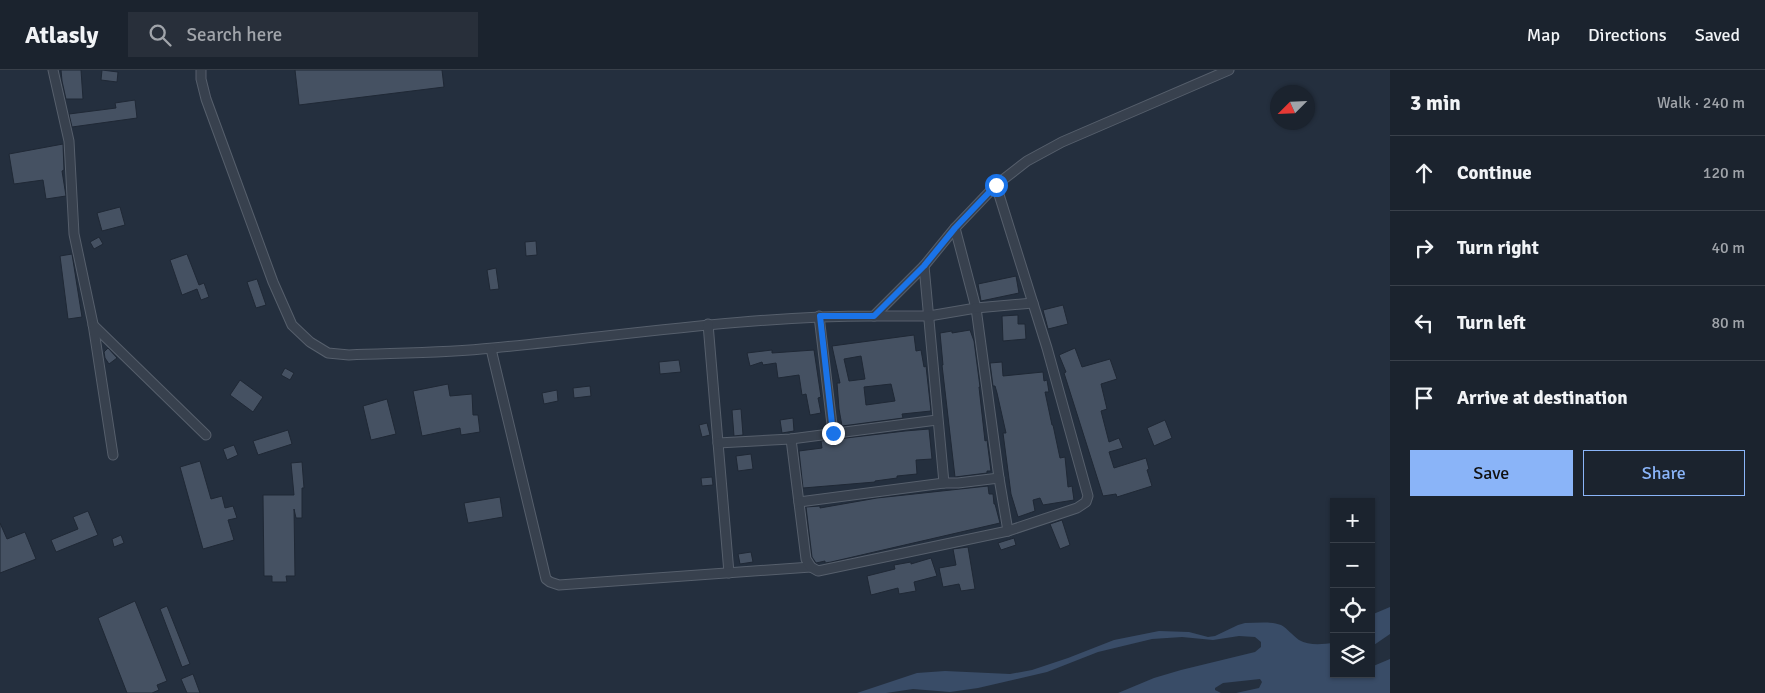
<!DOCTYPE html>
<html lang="en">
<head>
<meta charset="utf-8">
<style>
  :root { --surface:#1b232e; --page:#282f3a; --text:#f1f3f6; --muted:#a0a4aa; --line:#39404a; --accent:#8ab4f8 }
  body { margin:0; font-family:Signika,sans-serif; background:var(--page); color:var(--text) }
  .controls { position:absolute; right:15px; bottom:15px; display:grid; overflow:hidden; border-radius:0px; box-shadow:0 1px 4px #0004 }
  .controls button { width:45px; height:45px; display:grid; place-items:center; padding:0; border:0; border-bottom:1px solid var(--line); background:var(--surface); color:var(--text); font:25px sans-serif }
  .compass { position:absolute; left:1270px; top:15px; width:45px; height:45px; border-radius:50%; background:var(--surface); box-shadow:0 1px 4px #0004; rotate:246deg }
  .stop { position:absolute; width:15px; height:15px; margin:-11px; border:4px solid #1a73e8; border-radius:50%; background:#fff }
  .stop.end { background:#1a73e8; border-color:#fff; box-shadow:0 1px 5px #0008 }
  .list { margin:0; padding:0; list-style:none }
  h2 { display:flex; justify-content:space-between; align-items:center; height:65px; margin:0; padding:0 20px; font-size:21px }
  h2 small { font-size:16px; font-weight:400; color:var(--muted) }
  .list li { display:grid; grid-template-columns:32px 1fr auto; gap:15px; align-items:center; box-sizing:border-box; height:75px; padding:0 20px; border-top:1px solid var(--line) }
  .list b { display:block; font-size:19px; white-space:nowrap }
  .list em { font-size:16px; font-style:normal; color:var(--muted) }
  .actions { display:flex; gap:10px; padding:15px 20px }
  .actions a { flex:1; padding:11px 0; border:1px solid var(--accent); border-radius:0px; text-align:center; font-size:18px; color:var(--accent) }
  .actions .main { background:var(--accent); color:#111 }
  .icon { flex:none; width:28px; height:28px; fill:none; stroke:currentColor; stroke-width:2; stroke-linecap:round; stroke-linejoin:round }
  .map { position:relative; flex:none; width:1390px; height:623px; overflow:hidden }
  header { display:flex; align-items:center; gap:30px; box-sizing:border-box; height:70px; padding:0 25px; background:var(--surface); border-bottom:1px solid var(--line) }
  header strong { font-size:24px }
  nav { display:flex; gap:28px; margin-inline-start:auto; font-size:18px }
  .search { width:350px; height:45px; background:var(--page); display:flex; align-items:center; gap:12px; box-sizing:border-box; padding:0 18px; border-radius:0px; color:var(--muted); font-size:19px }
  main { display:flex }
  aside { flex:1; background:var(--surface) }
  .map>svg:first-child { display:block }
</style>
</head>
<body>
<header>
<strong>Atlasly</strong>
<div class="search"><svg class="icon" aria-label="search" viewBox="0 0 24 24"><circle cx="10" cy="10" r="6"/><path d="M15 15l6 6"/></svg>Search here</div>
<nav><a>Map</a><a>Directions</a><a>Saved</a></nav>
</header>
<main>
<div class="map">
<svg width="1390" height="623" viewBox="0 0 1390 623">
  <rect width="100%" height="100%" fill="#242f3e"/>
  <g fill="#394c67">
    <polygon points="1390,537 1390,564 1371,577 1371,545"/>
    <path d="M1245,553c12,0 25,-2 36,2 7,4 11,10 18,15 10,6 24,4 35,3v31h37v-7l19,-8v34h-154l23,-5 3,-6 -2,-3 -37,4 -8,5v2l6,3h-103l36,-15 27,-8 74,-18 6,-5v-5l-6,-5 -16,-1 -26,4 -31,-3 -30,2 -54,13 -51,20 -69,16 -28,4 -37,-3 -27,4h-29l60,-20 28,-2 65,3 22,-4 36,-12 46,-18 45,-9 30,1 19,5 7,-1 23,-11z"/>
  </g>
  <g fill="#455162" stroke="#1f2835" fill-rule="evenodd">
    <polygon points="61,0 81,0 83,29 66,29 62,11"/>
    <polygon points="102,0 118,2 117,12 101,10"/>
    <polygon points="295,0 442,0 444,17 299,35"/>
    <polygon points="135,30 137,48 72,57 69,44 116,38 115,33"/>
    <polygon points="63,74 64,100 62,101 66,126 46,129 43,110 14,114 9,84"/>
    <polygon points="120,137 125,155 102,161 97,143"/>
    <polygon points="99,167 103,174 94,179 90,172"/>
    <polygon points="536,171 537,185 526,186 525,172"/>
    <polygon points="72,184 82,247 68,249 60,186"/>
    <polygon points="187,184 199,215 204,213 209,227 201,230 197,219 182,225 170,190"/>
    <polygon points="496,198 499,219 490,220 487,200"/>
    <polygon points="1016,206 1019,223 981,231 978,214"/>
    <polygon points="257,209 266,235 256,238 247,212"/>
    <polygon points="1063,235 1068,254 1048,259 1043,240"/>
    <polygon points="1018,245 1018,254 1025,254 1026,269 1003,271 1002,246"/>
    <polygon points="970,260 974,271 980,317 979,317 985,371 987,370 991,401 987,401 987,403 955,407 942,295 943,295 940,263 952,261 952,263"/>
    <path d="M914,265l2,16 5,-1 3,17 2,-1 5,45 -29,3 1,4 -61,8 -3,-17 -2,-26h3l-8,-37zM861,286l4,23 -16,2 -5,-22zM891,314l4,17 -29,4 -2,-18z"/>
    <polygon points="108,278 117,288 109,294 105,288 104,282"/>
    <polygon points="1075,278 1082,297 1110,289 1117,309 1101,314 1107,339 1101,341 1109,372 1119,368 1123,378 1109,382 1114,398 1146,388 1149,399 1147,400 1152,416 1117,427 1116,424 1103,426 1064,303 1066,302 1059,285"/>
    <polygon points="772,280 772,283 814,280 821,327 818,328 821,343 810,345 806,324 802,325 799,305 778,308 776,293 763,295 762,292 750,296 747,283"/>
    <polygon points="679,290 681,302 660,304 659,292"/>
    <polygon points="1002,292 1003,306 1043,302 1044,311 1047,310 1049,322 1045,322 1052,355 1053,355 1060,388 1065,387 1068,417 1072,416 1074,430 1043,435 1040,428 1033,430 1035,441 1018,447 1011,424 1003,363 1006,363 997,323 995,316 993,316 990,293"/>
    <polygon points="285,298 294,303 290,310 281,305"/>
    <polygon points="240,310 263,327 253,342 230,325"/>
    <polygon points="448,314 450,326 472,324 473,345 478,345 480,362 461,365 460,358 422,366 413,321"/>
    <polygon points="590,316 591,326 574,328 573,318"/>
    <polygon points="557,320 558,331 544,334 542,323"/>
    <polygon points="387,329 396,364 371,370 363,336"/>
    <polygon points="741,339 743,365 734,366 732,340"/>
    <polygon points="793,348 794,361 782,363 780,350"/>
    <polygon points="1165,350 1172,368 1154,376 1147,358"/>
    <polygon points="707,353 710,365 702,367 699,355"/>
    <polygon points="929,359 932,389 916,390 917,404 897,406 897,408 875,411 875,412 803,418 799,381 822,378 821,371 905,361"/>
    <polygon points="288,360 292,374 258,385 253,371"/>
    <polygon points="234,375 238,385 227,390 223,379"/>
    <polygon points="751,384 753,399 738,401 736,386"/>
    <polygon points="200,391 211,429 222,426 225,438 233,436 237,448 228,450 234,470 203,479 180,397"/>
    <polygon points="302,392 304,418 302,418 302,448 296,448 294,439 295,506 286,506 287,512 272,512 272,506 264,506 263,425 294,425 291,393"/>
    <polygon points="712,407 713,415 702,416 701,408"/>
    <polygon points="988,416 989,424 993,424 994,434 995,434 1000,453 831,492 825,493 825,491 816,493 812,487 806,437 820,436 820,438 877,428"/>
    <polygon points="500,427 503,447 468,453 464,433"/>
    <polygon points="88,441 98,465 56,482 51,470 78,459 73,447"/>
    <polygon points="1062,450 1070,475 1060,479 1050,454"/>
    <polygon points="0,453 7,469 25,462 36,489 0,503"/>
    <polygon points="121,465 124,473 114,477 112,469"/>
    <polygon points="1014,468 1016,475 1001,480 998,473"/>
    <polygon points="968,477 975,519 961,521 959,514 943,517 939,498 956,495 953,479"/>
    <polygon points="751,482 753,492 740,494 738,484"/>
    <polygon points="931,488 937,506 914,512 916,521 899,524 898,518 871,525 867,506 895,499 894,495 911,492 911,494"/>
    <polygon points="135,531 167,611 157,615 159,620 152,623 127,623 98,548"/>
    <polygon points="167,536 190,594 182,597 160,539"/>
    <polygon points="193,604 200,623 187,623 181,609"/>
  </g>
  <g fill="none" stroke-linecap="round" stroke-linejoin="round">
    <defs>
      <g id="minor">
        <polyline points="53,0 69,71 74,164 93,254 113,385"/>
        <path d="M201,0v9l5,20 67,183 19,43 18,17 18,11 21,2c48,-2 96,-2 144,-7 127,-12 253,-32 381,-32l50,-50 31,-38 41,-43 31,-24 35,-19 167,-72"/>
        <polyline points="955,158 976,238 999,408 1008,461"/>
        <polyline points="924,196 944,413"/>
        <polyline points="819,246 833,363"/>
        <polyline points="874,246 929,246 976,238 1033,233"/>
        <polyline points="708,254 729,503"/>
        <polyline points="93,255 206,365"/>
        <polyline points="491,279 546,509 550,512 559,515 811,497"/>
        <polyline points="791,369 806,489 811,497 818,501 1008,461 1077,438 1086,432 1088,426 1047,278 996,115"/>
        <polyline points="718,373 791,369 937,350"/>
        <polyline points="799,432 944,413 958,413 999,408"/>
      </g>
    </defs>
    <use href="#minor" stroke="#565f6c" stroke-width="11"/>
    <use href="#minor" stroke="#38414e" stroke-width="9"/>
  </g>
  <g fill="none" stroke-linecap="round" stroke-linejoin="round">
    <polyline stroke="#1a73e8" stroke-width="6" points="833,363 820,246 874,246 924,196 955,158 996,115"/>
  </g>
</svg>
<div class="controls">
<button>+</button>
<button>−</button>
<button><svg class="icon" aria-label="locate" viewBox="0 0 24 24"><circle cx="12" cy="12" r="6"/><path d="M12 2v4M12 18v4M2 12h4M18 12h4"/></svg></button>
<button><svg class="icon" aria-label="layers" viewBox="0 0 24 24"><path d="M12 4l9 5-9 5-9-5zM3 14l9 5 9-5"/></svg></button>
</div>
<svg class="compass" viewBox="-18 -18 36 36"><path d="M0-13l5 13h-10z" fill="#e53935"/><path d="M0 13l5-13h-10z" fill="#a0a4aa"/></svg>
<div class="stop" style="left:996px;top:115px"></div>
<div class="stop end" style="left:833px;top:363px"></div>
</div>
<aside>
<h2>3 min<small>Walk · 240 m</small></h2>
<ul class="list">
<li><svg class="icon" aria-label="ahead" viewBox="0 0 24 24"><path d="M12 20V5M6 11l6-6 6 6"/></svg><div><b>Continue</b></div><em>120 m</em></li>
<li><svg class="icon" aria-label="right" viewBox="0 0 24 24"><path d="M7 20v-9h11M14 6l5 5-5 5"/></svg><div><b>Turn right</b></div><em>40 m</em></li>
<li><svg class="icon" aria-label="left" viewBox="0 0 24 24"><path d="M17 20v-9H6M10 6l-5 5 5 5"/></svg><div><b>Turn left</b></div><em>80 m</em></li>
<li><svg class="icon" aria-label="arrive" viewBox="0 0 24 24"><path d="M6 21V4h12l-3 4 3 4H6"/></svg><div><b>Arrive at destination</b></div></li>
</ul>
<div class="actions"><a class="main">Save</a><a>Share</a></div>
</aside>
</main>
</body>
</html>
